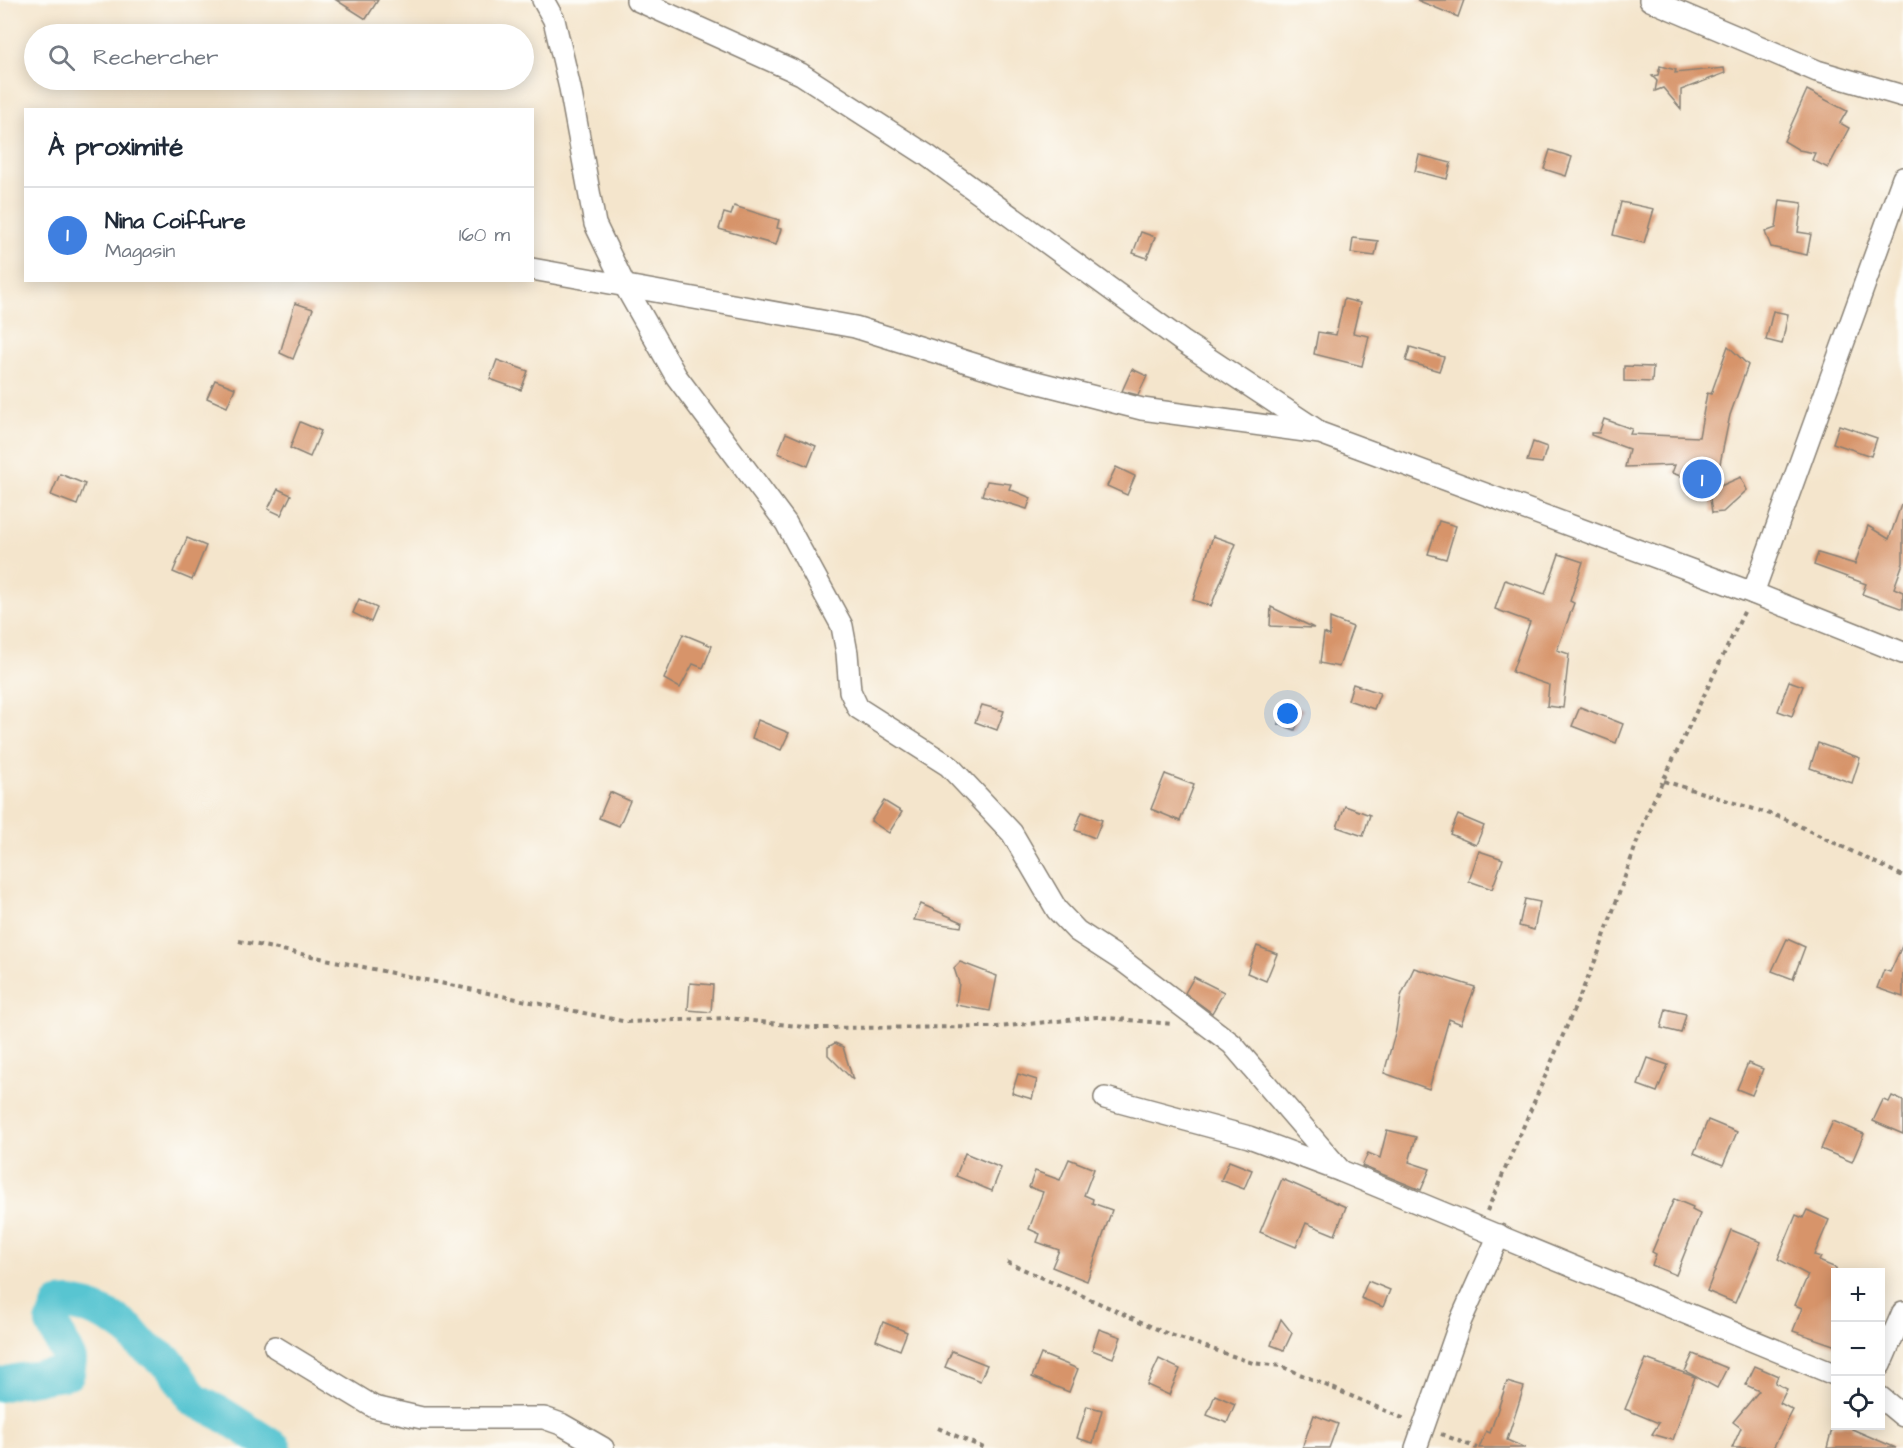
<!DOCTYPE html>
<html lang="fr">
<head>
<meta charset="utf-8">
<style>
  :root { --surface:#fff; --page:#f2f2f3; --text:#1f2937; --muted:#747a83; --line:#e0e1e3; --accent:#ea580c }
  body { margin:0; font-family:"Architects Daughter",sans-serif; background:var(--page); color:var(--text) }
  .controls { position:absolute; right:18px; bottom:18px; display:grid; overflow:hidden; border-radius:0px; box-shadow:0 3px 15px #0003 }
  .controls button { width:54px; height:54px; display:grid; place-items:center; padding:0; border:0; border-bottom:2px solid var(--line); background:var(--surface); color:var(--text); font:30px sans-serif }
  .you { position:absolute; left:1288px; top:714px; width:21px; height:21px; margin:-15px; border:4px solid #fff; border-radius:50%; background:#1a73e8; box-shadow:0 0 0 9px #1a73e833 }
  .badge { display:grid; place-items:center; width:39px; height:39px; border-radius:50%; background:var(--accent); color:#fff; font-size:20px; font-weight:700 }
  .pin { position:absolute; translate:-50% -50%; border:3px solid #fff; box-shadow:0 2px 6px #0006 }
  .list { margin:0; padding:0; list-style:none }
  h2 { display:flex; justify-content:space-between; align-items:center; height:78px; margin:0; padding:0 24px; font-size:26px }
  h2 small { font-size:20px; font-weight:400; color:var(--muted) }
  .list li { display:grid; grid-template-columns:39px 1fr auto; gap:18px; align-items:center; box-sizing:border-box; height:96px; padding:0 24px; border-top:2px solid var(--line) }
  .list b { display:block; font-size:22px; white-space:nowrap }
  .list p { margin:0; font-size:20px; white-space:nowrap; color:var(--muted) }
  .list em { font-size:20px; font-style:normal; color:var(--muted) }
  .icon { flex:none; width:33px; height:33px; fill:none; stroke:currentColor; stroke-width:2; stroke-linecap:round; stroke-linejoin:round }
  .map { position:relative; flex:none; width:1903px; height:1448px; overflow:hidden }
  .search { position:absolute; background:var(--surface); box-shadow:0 3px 15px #0003; left:24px; top:24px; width:510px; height:66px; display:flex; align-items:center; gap:15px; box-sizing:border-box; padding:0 21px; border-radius:33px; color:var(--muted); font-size:22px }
  .panel { position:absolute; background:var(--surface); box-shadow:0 3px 15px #0003; left:24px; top:108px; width:510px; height:174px; border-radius:0px }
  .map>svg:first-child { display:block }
</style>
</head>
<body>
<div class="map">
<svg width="1903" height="1448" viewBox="0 0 1903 1448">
  <rect width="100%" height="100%" fill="#fdfcf7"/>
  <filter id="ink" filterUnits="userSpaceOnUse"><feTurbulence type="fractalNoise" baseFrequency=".0167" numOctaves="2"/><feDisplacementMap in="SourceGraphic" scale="12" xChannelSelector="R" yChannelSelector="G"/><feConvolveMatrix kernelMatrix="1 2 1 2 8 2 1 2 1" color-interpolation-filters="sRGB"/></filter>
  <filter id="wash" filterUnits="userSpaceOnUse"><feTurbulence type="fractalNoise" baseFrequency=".008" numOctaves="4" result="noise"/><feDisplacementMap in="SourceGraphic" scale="24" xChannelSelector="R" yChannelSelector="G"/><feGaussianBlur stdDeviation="1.35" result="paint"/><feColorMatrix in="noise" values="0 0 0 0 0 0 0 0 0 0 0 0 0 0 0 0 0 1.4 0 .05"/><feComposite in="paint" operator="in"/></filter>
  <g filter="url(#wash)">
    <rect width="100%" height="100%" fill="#f4e5cc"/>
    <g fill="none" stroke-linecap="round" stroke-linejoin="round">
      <path stroke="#58c5d1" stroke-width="34" d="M0,1385c22,-7 45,-7 68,-12l2,-13 -18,-37 7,-18 11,-1 19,4 23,10 17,12 11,13 29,20 25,37 28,14 53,34"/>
    </g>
    <g id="blocks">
      <g fill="#d7946b">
        <polygon points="336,0 378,0 366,19"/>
        <polygon points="1417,0 1464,0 1458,17"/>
        <polygon points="1660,66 1676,70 1675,73 1724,68 1725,73 1681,90 1681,109 1663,88 1655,91 1657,81 1652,76 1658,75"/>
        <polygon points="1807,90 1847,111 1840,123 1849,128 1828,168 1812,160 1815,153 1799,150 1784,141"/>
        <polygon points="1550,150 1572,157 1566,176 1544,169"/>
        <polygon points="1419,155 1451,163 1447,179 1415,171"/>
        <polygon points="1780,200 1802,203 1798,232 1811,234 1807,255 1771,247 1765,232 1776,228"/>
        <polygon points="1621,202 1654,209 1644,243 1613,235"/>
        <polygon points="734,206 779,220 777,228 781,229 776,245 719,229 724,213 731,215"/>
        <polygon points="1141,232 1155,237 1147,258 1133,253"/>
        <polygon points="1353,238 1378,241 1375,256 1351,253"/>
        <polygon points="1344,299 1360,303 1353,333 1369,336 1362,366 1314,354 1318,332 1336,335"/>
        <polygon points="295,303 313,309 293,359 280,353"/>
        <polygon points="1773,311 1788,314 1782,344 1766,340"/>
        <polygon points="1728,346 1748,365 1730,415 1715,488 1672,473 1675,465 1625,467 1629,449 1591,435 1591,433 1599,433 1604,419 1632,429 1630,434 1699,437 1707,393 1711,394"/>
        <polygon points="1410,347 1444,357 1439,371 1406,361"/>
        <polygon points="497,360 528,371 521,390 490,379"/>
        <polygon points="1624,366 1653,367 1652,382 1624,381"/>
        <polygon points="1132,369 1147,376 1138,395 1122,391"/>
        <polygon points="215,380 235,388 227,407 207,398"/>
        <polygon points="300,422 321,431 310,457 290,448"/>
        <polygon points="1839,425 1877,438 1871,456 1833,443"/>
        <polygon points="786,433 816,446 808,466 778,453"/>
        <polygon points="1533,442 1547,447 1542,463 1527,461"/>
        <polygon points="1116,467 1135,476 1127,495 1107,486"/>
        <polygon points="60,474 85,484 77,505 51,495"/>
        <polygon points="1741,477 1747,490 1723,512 1712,513 1709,491"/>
        <polygon points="987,481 1011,484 1009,489 1031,498 1027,509 982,495"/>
        <polygon points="278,489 291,495 281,515 268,509"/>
        <polygon points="1901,505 1903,506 1903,563 1894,588 1903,592 1903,609 1862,594 1866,584 1814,565 1818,553 1855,564 1868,526 1889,539"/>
        <polygon points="1439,521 1456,526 1446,559 1428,554"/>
        <polygon points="1213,536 1236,544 1211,606 1193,600"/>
        <polygon points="187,538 206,546 192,580 173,572"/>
        <polygon points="1559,554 1583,562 1570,601 1574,603 1557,650 1569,654 1563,708 1547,706 1549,685 1512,672 1530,622 1495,609 1505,580 1545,594"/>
        <polygon points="359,599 377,608 371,622 353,613"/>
        <polygon points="1271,607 1314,628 1270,626"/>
        <polygon points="1330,618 1353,627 1339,667 1320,663 1324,633 1330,636"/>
        <polygon points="683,634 712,646 703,668 693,664 680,688 664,679"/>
        <polygon points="1789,681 1803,686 1792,716 1778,711"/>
        <polygon points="1353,684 1380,693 1374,709 1348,700"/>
        <polygon points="1286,704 1303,709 1295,730 1278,724"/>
        <polygon points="982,705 1004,711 997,730 975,722"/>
        <polygon points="1580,707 1623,724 1616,743 1572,726"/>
        <polygon points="758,720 789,733 781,750 752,738"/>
        <polygon points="1818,743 1860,758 1852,783 1810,768"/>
        <polygon points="1165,774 1194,785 1180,821 1151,809"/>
        <polygon points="610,792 630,801 619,826 599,818"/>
        <polygon points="884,801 902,812 889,833 871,821"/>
        <polygon points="1345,806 1370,815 1363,836 1337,827"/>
        <polygon points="1082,812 1102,820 1095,838 1075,830"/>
        <polygon points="1458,815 1484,826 1476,845 1450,834"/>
        <polygon points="1479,851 1503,859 1492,889 1469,881"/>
        <polygon points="1525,899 1540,902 1534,930 1519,926"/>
        <polygon points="921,904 962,922 961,927 914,920"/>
        <polygon points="1787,939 1805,947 1793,979 1772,971"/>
        <polygon points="1903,944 1903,997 1877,988 1884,970 1890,972"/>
        <polygon points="1257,946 1277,954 1266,981 1247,973"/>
        <polygon points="960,962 997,976 990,1011 956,1005 959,983 954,968"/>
        <polygon points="1414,968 1475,987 1461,1024 1449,1019 1429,1089 1384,1073 1396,1030 1401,996"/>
        <polygon points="1194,977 1224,992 1212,1013 1185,993"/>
        <polygon points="690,983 713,985 711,1012 688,1010"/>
        <polygon points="1666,1009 1686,1014 1681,1033 1661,1028"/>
        <polygon points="835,1043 843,1047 853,1080 828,1055 828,1047"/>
        <polygon points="1648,1058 1668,1065 1657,1092 1638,1085"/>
        <polygon points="1748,1063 1763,1069 1752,1095 1737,1089"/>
        <polygon points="1018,1074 1037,1080 1032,1099 1012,1093"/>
        <polygon points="1892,1096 1903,1101 1903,1134 1873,1121 1883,1100 1889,1102"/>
        <polygon points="1708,1120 1737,1132 1723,1165 1694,1153"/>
        <polygon points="1833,1121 1864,1134 1852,1162 1821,1149"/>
        <polygon points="1387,1130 1416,1137 1409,1162 1430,1169 1421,1190 1362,1166 1368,1153 1380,1158"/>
        <polygon points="965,1153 1001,1168 992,1191 956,1176"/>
        <polygon points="1069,1159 1094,1169 1084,1195 1093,1199 1092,1203 1112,1210 1087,1281 1052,1267 1059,1250 1037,1242 1040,1234 1029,1229 1043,1192 1029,1187 1035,1171 1060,1180"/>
        <polygon points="1229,1161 1252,1170 1244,1189 1221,1180"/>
        <polygon points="1282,1179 1346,1207 1335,1235 1306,1223 1296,1247 1260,1232"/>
        <polygon points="1674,1199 1693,1207 1692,1210 1700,1214 1676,1275 1652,1265 1656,1254 1652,1252"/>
        <polygon points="1807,1210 1829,1220 1814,1255 1821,1257 1819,1261 1836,1268 1836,1346 1793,1331 1802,1308 1795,1305 1808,1275 1778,1259 1796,1215 1803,1218"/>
        <polygon points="1731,1230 1761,1242 1735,1303 1707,1291"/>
        <polygon points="1368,1281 1390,1290 1383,1307 1361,1298"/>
        <polygon points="1281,1319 1292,1333 1284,1350 1271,1345"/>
        <polygon points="883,1322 907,1332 900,1350 876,1340"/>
        <polygon points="1099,1329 1121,1337 1113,1358 1092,1350"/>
        <polygon points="952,1351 987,1365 980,1381 945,1367"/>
        <polygon points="1041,1354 1078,1369 1069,1392 1032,1377"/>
        <polygon points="1693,1354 1727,1368 1717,1388 1685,1371"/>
        <polygon points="1159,1359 1180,1369 1169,1395 1147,1385"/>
        <polygon points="1646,1359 1695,1377 1673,1440 1652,1434 1659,1423 1625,1409"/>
        <polygon points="1755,1366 1778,1376 1775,1383 1787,1389 1780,1403 1793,1410 1773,1448 1732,1448 1741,1428 1733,1422 1759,1391 1746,1385"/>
        <polygon points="1507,1382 1524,1387 1507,1440 1525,1448 1479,1448 1486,1431 1490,1433"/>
        <polygon points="1215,1395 1235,1404 1227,1423 1207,1415"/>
        <polygon points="1087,1406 1102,1410 1093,1443 1077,1438"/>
        <polygon points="1314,1415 1338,1424 1329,1448 1302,1448"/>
        <polygon points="1833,1425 1853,1425 1852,1429 1896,1448 1827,1448"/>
      </g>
    </g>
  </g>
  <g filter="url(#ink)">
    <use href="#blocks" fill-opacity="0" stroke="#888074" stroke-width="1.5"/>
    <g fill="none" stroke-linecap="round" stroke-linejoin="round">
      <defs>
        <g id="minor">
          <polyline points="543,0 554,20 570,88 595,224 624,284 676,376 786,523 842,626 847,653 850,691 858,708 949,766 1012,833 1057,910 1077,931 1123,961 1232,1044 1341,1171"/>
          <polyline points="637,0 801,74 928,156 1182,341 1315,429"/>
          <polyline points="1650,0 1817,71 1903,96"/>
          <polyline points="532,269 855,327 1012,376 1142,409 1320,433 1753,593 1903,653"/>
          <polyline points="1753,593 1903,178"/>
          <polyline points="1105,1098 1249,1137 1341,1171 1836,1375"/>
          <polyline points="275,1347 374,1407 422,1418 544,1418 561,1424 603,1448"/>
          <polyline points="1880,1365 1903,1312"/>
          <polyline points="1880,1397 1903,1416"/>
          <polyline points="1416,1448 1461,1320 1499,1235"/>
        </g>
      </defs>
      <use href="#minor" stroke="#888074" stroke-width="24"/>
      <g stroke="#888074" stroke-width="4" stroke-dasharray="4.5 4.5" stroke-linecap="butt">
        <polyline points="1664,781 1783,818 1903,876"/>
        <polyline points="239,941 627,1022 728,1018 813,1028 998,1027 1097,1017 1172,1024"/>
        <polyline points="1487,1211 1598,954 1646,816 1745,610"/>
        <polyline points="1007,1262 1168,1334 1253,1363 1281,1366 1407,1420"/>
        <polyline points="938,1428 984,1448"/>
        <polyline points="1441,1434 1477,1448"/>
      </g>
      <use href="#minor" stroke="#fff" stroke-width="21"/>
    </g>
  </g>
</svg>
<div class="controls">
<button>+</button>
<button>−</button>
<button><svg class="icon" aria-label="locate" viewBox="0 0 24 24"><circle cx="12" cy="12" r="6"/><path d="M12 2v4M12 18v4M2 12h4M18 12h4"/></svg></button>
</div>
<div class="you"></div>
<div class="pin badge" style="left:1702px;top:479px;background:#3f7fe0">1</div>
<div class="search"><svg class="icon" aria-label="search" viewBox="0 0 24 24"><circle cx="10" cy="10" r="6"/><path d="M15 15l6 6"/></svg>Rechercher</div>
<section class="panel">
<h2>À proximité<small></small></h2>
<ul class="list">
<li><span class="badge" style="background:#3f7fe0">1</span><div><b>Nina Coiffure</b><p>Magasin</p></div><em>160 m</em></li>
</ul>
</section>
</div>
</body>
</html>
